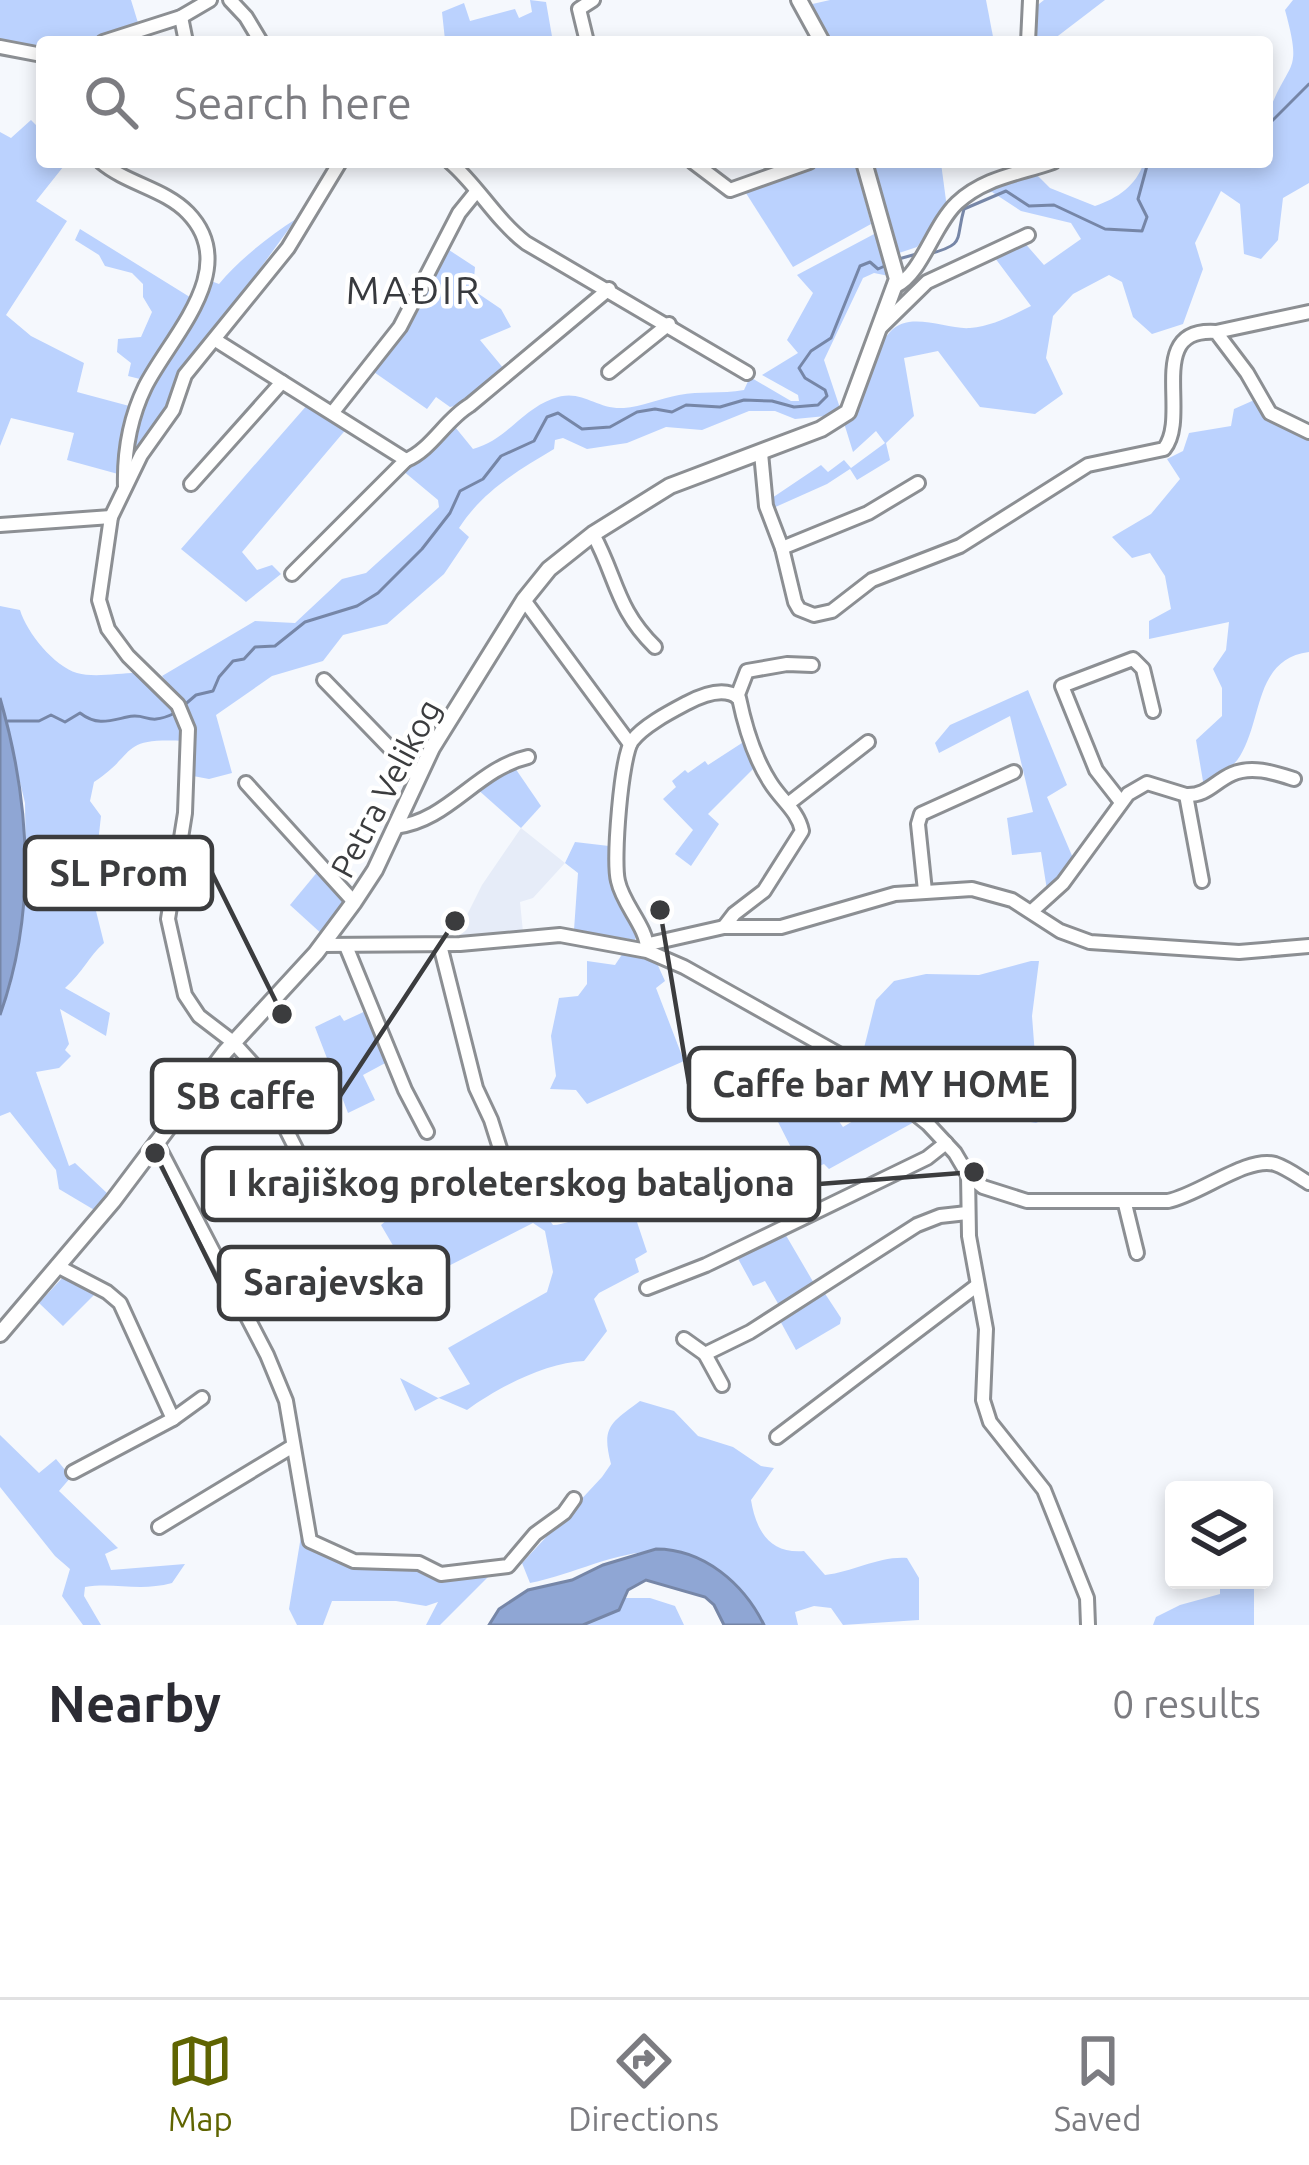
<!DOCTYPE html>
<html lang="en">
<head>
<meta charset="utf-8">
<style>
  :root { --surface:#fff; --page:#f7f7f7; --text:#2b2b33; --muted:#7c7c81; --line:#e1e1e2; --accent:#5f6401 }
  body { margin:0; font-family:Ubuntu,sans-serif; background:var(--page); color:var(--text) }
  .controls { position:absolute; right:36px; bottom:36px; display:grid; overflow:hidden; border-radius:12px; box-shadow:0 6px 18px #0003 }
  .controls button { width:108px; height:108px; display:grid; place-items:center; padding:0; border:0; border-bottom:3px solid var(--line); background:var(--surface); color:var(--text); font:60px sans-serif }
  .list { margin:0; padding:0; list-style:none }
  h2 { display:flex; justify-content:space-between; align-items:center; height:156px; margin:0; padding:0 48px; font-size:51px }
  h2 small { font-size:39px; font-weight:400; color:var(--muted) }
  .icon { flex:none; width:66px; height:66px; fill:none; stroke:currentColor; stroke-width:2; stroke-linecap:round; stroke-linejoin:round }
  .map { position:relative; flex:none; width:1309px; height:1625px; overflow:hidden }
  .search { position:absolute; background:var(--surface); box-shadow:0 6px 18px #0003; left:36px; right:36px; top:36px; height:132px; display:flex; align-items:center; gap:30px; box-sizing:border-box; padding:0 42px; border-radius:12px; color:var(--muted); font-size:45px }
  .sheet { height:372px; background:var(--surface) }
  nav { display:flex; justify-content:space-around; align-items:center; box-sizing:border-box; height:168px; border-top:3px solid var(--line); background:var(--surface); font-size:33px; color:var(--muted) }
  nav a { display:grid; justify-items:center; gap:6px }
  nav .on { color:var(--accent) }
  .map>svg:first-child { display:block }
</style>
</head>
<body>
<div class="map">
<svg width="1309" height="1625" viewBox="0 0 1309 1625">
  <rect width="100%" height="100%" fill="#f5f8fd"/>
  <polygon fill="#e6ecf8" points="521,828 565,863 533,898 520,902 523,932 455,939 482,885"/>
  <g fill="#bbd2fe">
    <polygon points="0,0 131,0 139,26 87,42 42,42 42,50 0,39"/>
    <polygon points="530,0 546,2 553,42 445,40 442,12 464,3 470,21 515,9 519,18 532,12"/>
    <polygon points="830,0 986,0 994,42 828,42 808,5"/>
    <polygon points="1044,0 1105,0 1050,42 1034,42 1034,8"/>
    <path d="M1293,0h16v183l-26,15 -5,42 -17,19 -17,-5 -4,-50 -19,-13 -26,52 8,26 -20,55 -31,10 -19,-17 -11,-35 -13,-7 -36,19 -20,22 -7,42 17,36 -28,20 -55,-7 -42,-56 -34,7 10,58 -28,27 4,17 -33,20 -7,-11 -23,15 -56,25 -2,-9 52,-35 7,7 16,-12 7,8 34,-25 -9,-12 -23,21 -9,-29c27,-25 22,-65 46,-91 19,-22 57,-2 80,-4 23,-2 41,-12 61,-22l-39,-52 31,-13 21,24 37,-26 -10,-16 -50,-12 -29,-19 -22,4 36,-17 29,-6 15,15 45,18c23,-8 41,-20 49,-44h123c0,-15 -3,-36 2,-50 20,-54 34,-36 16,-102z"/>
    <polygon points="31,120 42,131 42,162 67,162 36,201 67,221 6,315 31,336 84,363 77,392 133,407 118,474 67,460 74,433 11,418 0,446 0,132 11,138"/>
    <polygon points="820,162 855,162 871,224 793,267 744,190"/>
    <polygon points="871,162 941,163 947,208 917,247 896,254"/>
    <path d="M296,219l-79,109 -34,37 -22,52 -31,47c9,-66 45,-115 79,-171l2,-12 8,3c20,-24 50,-48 77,-65z"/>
    <polygon points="80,229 193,299 144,380 128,376 131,363 117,352 118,339 141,337 152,312 143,297 143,284 132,273 105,266 99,255 75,240"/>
    <path d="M876,233l13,43 -15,-3 -11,5 -39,82 16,48 -14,8 -31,3 -20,-8h-26l-47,19 -36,-3 -39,16 -40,6 -24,-11 -8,2 -1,9c-37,22 -71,42 -95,79l10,9 -25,37 -57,50 -44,11 -20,26 -51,15 -56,39 16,58 -23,6 -16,-3c4,-51 2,-61 -31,-100l93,-55 40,2 47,-44 24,-6 73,-66 -1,-7 -36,-30 49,-48 22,27c32,-8 49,-39 79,-50 30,-12 43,11 72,9 17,-1 37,-10 55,-13 21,-4 42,-1 65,-5l6,-13 41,24h8l-1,-6 -36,-20 36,-22 -11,-13 26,-47 -16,-18z"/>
    <polygon points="449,250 475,267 473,290 501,309 511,327 480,340 504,369 464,404 450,407 436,397 427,409 371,370 414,315"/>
    <path d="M1261,397l15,15 33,20v220c-55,7 -46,67 -69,104 -8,13 -24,22 -36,31l-8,-47 26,-24v-28l-9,-19 13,-19 3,-28 -80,17v-18l22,-12 -6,-33 -15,-23 -18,5 -20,-21 39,-23 29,-35 -13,-20 16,-8 6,-18 42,-7 3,-17z"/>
    <polygon points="308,404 348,427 242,552 257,570 272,565 281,574 246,602 181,549"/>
    <path d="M0,606l20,4c7,23 34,56 57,63 17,5 42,0 59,0 21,19 46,37 48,68 -66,-3 -45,11 -90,41l-4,19 11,15 -3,27 -18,4 24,96c-15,13 -21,29 -39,45l45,25 -4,23 -46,-27 9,35 -4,6 6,6 -12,12 -23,4 33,94 6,-3 34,32 -13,16 -37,-22 -3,-19 -46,-58 -10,4v-101l11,-31 15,-109 -1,-72 -25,-105z"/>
    <polygon points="1028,690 1067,785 1047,797 1073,858 1047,890 1041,852 1012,855 1007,818 1033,812 1010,716 939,753 935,743 950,725"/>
    <polygon points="745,741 755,767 708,814 719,824 691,866 675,854 693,830 663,799 676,787 672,781 685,770 688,773 705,761 708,765"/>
    <polygon points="513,765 541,806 521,828 476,788"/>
    <polygon points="575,842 609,846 610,871 637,934 635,940 574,930 578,873 565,863"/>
    <polygon points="319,870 347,901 323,935 290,905"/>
    <polygon points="623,953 655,959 665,981 656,988 684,1061 587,1104 576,1090 550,1089 556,1076 551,1036 559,998 578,996 587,984 587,961 615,965"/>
    <polygon points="1031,961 1039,961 1032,1016 1040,1121 1036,1123 994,1115 926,1112 861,1060 876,1000 894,981 926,974 979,975"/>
    <polygon points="370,1009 389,1061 363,1075 375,1100 348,1113 315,1027 340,1015 344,1021"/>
    <polygon points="888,1100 916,1121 829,1169 824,1164 804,1173 775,1116 791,1108 798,1119 826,1103 843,1127"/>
    <path d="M504,1170l9,12 13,-5 7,20 20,28c29,-2 53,-28 80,-15l14,42 -12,7 4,13 -40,21 -5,6 13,32 -23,30c-37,1 -87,27 -117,49l-28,-12 -24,13 -15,-33 38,20 32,-14 -22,-36 99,-56 6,-20 -8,-41 -12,-8 -118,60 -34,-58 6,-5 -13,-27 65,-20 2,5 12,-5 7,16z"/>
    <polygon points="784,1232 815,1285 780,1307 765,1281 753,1286 736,1255"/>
    <polygon points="64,1276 98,1291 63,1326 39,1303"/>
    <polygon points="822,1289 841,1318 840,1324 796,1350 778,1317"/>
    <path d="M640,1401l34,10 24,25 35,11 28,19 13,2 -23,32c5,31 19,54 53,51l21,24c28,-3 54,-19 82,-17l12,20v42l-76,5 -12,-17 -17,-2 -19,6 3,13h-34c-14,-28 -27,-44 -55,-60 -62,-34 -116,5 -179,18l-8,-20 80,-86 9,-13c-10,-38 0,-41 29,-63z"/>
    <path d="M0,1435l39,38 17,-14 15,18 -12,14 59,57 -13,6 6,16 74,-6 -13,19c-33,9 -57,-1 -87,4l-1,9 17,29h-18l-21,-29 8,-27 -15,-13 -55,-69z"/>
    <polygon points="301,1536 310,1547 371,1568 411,1568 445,1580 488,1577 440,1625 426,1625 438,1602 426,1606 396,1601 332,1601 323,1625 297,1625 289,1609"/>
    <polygon points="1220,1580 1254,1580 1254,1625 1153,1625 1156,1617 1180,1605 1220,1594"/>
    <polygon points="624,1598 650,1598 675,1606 684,1625 583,1625 618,1610"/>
  </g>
  <g fill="#8fa6d4" stroke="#7686a7" stroke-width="3">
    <path d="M0,698c30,104 37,213 0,317z"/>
    <path d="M656,1549c48,0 88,35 108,76h-40l-10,-20 -9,-8 -59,-17 -18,10 -9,20 -36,15h-94l10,-16 29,-19 44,-10 31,-15z"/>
  </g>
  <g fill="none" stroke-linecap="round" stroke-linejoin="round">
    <g stroke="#7686a7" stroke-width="3">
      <polyline points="1267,126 1309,84"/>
      <polyline points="1183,162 1206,162"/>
      <path d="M929,254c37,-10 26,-13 35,-45l42,-18 23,15 25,-1 51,24 37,2 5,-14 -9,-18 10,-37"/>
      <polyline points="895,260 920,253"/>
      <polyline points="182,707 196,695 213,691 219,677 233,661 244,659 255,647 275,646 305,622 357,606 378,593 422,549 450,513 460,491 483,479 501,456 534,441 547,417 558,413 582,429 610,427 637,412 655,409 672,412 686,405 720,407 744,400 772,401 794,407 818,405 827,396 825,390 805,378 799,368 811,351 831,338 860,266 870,262 878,269 887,265"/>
      <path d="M8,721h31l12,-6 14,7 15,-9c17,13 29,8 47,4 21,-5 19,10 48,-4"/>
    </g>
    <defs>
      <g id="minor">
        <polyline points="230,0 246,17 261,42"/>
        <polyline points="181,17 186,42"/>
        <polyline points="103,42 181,17 210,0"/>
        <polyline points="587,42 579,9 593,0"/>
        <polyline points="1028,42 1030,0"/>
        <polyline points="0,47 42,55"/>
        <path d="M101,162c26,22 64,27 87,51 54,56 -18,124 -43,174 -15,31 -21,66 -20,100"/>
        <path d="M450,162c28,24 45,57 76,81l221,130"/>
        <polyline points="693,162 730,190 809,162"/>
        <path d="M896,286c26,-13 37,-60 61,-83 28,-26 62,-29 96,-41"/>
        <polyline points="879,329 927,282 1028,235"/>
        <polyline points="1216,332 1309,312"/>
        <polyline points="217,341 406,460 292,574"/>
        <polyline points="609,372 669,324"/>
        <polyline points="333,412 400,327 459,213 476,192"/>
        <path d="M761,453l5,53 16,42 13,54 4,7 15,6 18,-4 40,-31 88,-34 128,-81 76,-16c27,-33 -20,-122 52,-117l31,41 23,40 39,19"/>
        <path d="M406,460c25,-10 40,-41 64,-55l139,-116"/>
        <polyline points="191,484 282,382"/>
        <polyline points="0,525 111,517"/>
        <path d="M593,534c24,44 23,75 62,113"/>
        <polyline points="782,548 868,513 918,483"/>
        <polyline points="524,600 630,744"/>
        <polyline points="324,680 417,776"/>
        <polyline points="737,697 747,671 787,664 812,665"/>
        <polyline points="246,783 354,902"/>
        <path d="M1186,795c21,1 28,-13 46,-21 20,-9 43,-1 62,5"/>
        <polyline points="1121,802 1096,770 1062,686 1133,659 1143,669 1153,711"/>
        <polyline points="788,804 868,742"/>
        <path d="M395,827c54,-6 81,-58 133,-70"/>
        <polyline points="925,891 918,824 921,814 1014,772"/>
        <polyline points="1032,911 1063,883 1128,794 1147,783 1186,795 1202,881"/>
        <polyline points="649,944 724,927 781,927 895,894 972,889 1012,900 1060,931 1090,942 1239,952 1309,946"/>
        <polyline points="322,945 460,944 560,935 647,951 684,967 844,1057 928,1124 955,1153 968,1175 969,1236 986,1329 983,1400 990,1422 1044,1490 1087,1598 1088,1625"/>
        <polyline points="440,945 476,1088 491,1120 504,1161"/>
        <polyline points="346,946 405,1090 427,1132"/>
        <path d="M647,949c0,-22 -24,-44 -29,-68 -5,-20 3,-125 14,-140 11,-15 38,-29 55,-38 15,-8 37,-17 52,-5 6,29 15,59 31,84 11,18 28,29 32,49l-38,60 -30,23 -10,13"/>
        <polyline points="284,1118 333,1096"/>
        <polyline points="156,1142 267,1355 286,1401 310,1541 354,1561 419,1563 441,1574 508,1566 535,1534 564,1513 574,1499"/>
        <path d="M968,1175l15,12 44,14h141c31,-6 79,-45 107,-37 12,4 24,13 34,19"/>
        <polyline points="1125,1204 1137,1253"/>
        <polyline points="327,1210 253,1064 233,1042 199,1016 185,995 168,919 185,813 188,729 178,705 128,656 108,629 99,600 111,517 141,455 173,410 185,375 288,248 340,162"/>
        <polyline points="57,1266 107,1292 120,1303 173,1419 73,1472"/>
        <polyline points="647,1288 706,1265 927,1158 946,1143"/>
        <polyline points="684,1339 705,1354 722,1385"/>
        <polyline points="705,1354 750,1332 917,1225 940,1216 967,1213"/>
        <polyline points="173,1419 202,1398"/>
        <polyline points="777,1437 975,1287"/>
        <polyline points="159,1527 293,1446"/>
      </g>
      <g id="tertiary">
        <polyline points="799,0 822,42"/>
        <polyline points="0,1334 113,1201 225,1052 316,953 354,902 375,870 432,748 524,600 549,569 593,534 670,486 821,429 848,412 897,279 864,162"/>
      </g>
    </defs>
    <use href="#minor" stroke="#8c8f93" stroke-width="18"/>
    <use href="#tertiary" stroke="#8c8f93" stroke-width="20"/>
    <use href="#minor" stroke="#fff" stroke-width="12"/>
    <use href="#tertiary" stroke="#fff" stroke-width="14"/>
  </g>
  <g text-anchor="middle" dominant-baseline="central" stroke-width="9" stroke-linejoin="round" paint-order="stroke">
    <g font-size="33" fill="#3b3c3e" stroke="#fff">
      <text transform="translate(385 788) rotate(-62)">Petra Velikog</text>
    </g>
    <g font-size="39" letter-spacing="3" fill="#383a3e" stroke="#fff">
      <text x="414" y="289">MAĐIR</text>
    </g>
  </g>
  <path fill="none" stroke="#3b3c3e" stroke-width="4.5" d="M282 1014L212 873M660 910L689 1084M455 921L340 1096M974 1172L819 1184M155 1153L219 1283"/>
  <g fill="#3b3c3e" stroke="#fff" stroke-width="4.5">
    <circle cx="282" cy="1014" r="12"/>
    <circle cx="660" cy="910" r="12"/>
    <circle cx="455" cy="921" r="12"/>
    <circle cx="974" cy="1172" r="12"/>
    <circle cx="155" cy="1153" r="12"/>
  </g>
  <g fill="#fff" stroke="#3b3c3e" stroke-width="4.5">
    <rect x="25" y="837" width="187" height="72" rx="12"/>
    <rect x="689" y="1048" width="385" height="72" rx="12"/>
    <rect x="152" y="1060" width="188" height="72" rx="12"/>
    <rect x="203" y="1148" width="616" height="72" rx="12"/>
    <rect x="219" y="1247" width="229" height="72" rx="12"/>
  </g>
  <g font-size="36" text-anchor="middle" font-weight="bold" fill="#3b3c3e">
    <text x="119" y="886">SL Prom</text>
    <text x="881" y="1097">Caffe bar MY HOME</text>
    <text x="246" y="1109">SB caffe</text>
    <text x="511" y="1196">I krajiškog proleterskog bataljona</text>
    <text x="334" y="1295">Sarajevska</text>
  </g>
</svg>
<div class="controls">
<button><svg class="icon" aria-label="layers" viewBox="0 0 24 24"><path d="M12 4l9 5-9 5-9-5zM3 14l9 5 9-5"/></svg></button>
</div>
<div class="search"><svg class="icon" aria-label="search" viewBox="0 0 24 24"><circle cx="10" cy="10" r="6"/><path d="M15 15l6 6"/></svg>Search here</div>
</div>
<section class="sheet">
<h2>Nearby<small>0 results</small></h2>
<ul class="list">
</ul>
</section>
<nav>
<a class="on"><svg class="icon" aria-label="map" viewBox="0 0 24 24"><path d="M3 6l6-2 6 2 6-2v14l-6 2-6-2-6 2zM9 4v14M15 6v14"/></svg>Map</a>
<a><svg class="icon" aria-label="directions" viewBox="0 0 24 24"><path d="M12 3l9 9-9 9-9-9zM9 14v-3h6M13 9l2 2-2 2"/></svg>Directions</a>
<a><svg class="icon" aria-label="saved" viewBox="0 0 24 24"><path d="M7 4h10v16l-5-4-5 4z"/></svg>Saved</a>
</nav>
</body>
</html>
